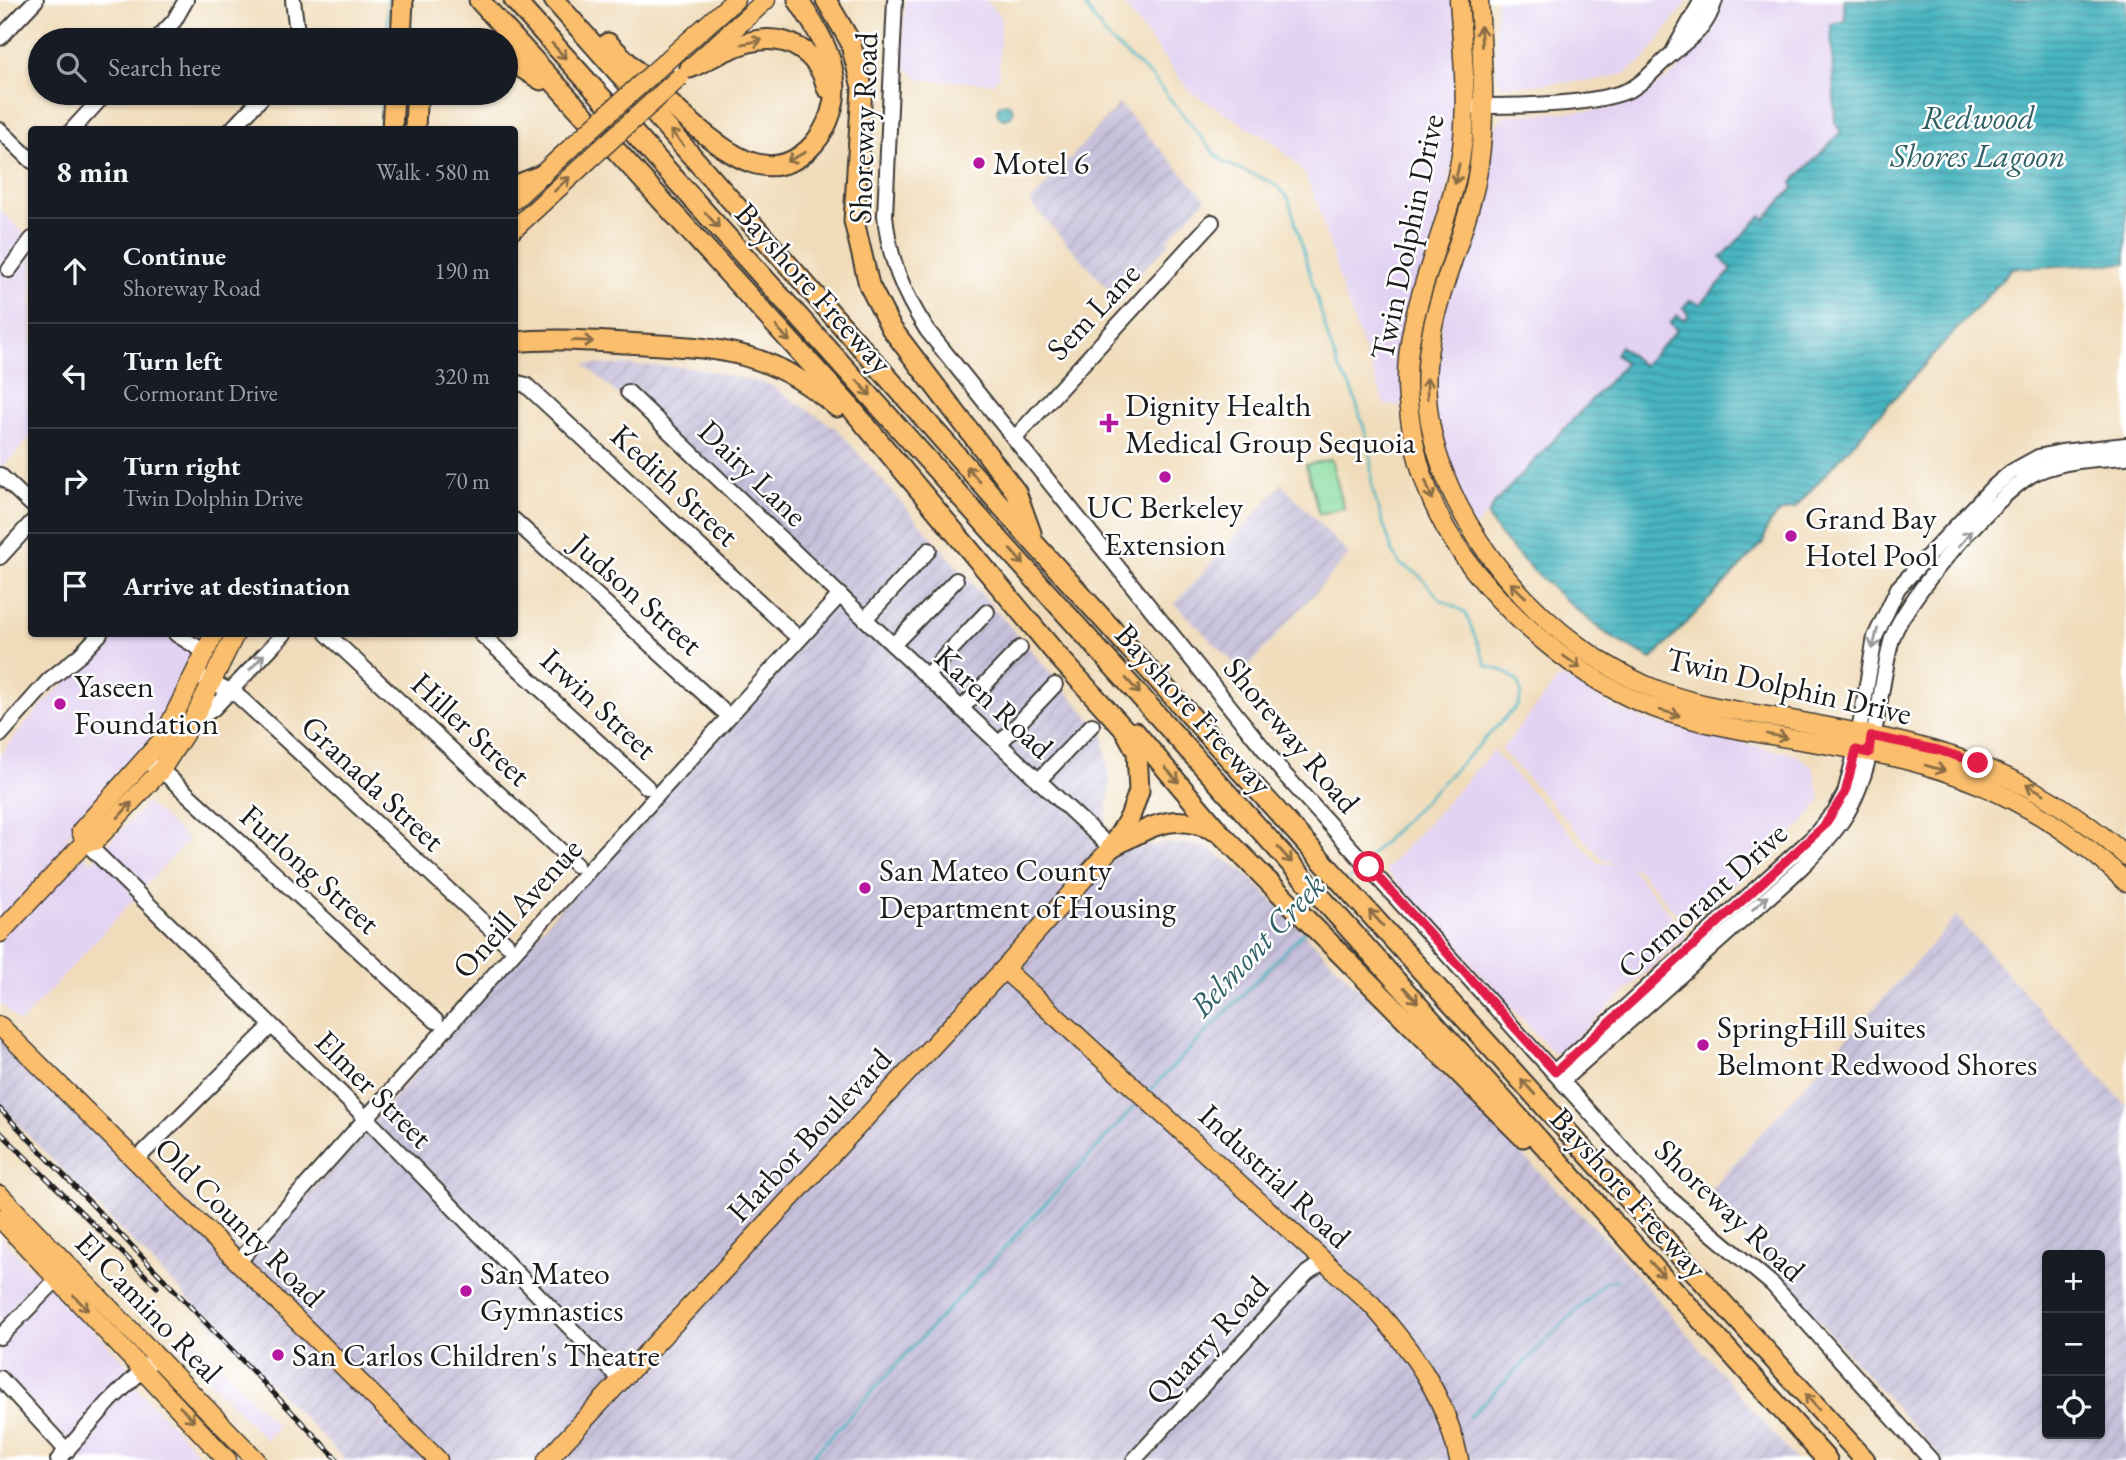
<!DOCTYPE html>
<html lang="en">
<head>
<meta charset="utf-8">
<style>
  :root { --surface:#171b24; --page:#242831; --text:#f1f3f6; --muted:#9ea1a6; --line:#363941 }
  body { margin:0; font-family:"EB Garamond",serif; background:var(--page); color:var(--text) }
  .controls { position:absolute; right:21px; bottom:21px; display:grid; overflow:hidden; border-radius:7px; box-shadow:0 2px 5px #0004 }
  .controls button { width:63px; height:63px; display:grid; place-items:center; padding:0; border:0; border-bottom:2px solid var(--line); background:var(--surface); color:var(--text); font:35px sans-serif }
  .stop { position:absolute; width:21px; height:21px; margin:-16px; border:5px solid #e11d48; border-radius:50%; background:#fff }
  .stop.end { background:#e11d48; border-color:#fff; box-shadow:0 2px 7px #0008 }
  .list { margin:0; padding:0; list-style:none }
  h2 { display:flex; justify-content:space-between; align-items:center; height:91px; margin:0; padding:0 28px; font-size:30px }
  h2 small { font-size:23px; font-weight:400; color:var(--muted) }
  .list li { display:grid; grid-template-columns:46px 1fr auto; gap:21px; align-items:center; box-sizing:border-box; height:105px; padding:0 28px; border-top:2px solid var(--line) }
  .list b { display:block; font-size:26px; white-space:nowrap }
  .list p { margin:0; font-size:23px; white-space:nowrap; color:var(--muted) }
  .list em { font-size:23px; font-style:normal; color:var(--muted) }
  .icon { flex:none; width:38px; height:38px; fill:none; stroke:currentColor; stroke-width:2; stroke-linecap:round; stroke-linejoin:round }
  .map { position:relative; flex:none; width:2126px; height:1460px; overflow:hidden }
  .search { position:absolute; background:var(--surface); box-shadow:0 2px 5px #0004; left:28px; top:28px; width:490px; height:77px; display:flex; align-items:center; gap:18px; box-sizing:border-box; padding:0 24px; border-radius:38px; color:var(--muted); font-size:26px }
  .panel { position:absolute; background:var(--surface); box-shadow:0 2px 5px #0004; left:28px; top:126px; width:490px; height:511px; border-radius:7px }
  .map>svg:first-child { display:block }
</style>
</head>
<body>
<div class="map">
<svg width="2126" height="1460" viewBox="0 0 2126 1460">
  <defs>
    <pattern id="industrial-furrows" width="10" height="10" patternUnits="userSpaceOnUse" patternTransform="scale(1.75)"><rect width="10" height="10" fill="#c6c0da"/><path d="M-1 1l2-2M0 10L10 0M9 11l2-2" fill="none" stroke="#aaa4ba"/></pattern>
    <pattern id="water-rules" width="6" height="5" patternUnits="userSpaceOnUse" patternTransform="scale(1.75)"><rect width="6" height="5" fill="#47b5c1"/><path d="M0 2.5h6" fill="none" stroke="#3a929c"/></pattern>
  </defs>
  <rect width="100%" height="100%" fill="#fff"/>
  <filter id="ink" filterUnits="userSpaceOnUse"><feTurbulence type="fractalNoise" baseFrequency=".0143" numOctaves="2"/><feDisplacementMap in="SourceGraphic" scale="14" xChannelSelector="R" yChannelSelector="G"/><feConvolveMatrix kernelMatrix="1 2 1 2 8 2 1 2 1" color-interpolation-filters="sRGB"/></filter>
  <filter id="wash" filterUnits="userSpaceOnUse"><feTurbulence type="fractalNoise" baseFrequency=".00686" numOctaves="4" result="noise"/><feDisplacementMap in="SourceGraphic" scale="28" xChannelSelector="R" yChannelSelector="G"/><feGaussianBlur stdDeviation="1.57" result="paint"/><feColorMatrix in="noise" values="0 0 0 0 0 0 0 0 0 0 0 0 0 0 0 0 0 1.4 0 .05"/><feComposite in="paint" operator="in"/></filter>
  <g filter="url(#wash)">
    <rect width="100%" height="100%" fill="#f0dcba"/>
    <g fill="#e3d3f2">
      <polygon points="906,0 986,0 1001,17 999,76 993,83 922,80 899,63"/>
      <polygon points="1120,0 1455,0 1459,131 1402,405 1385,406 1344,295 1318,205 1305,175 1294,161 1271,141 1190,92"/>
      <polygon points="1496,0 1688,0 1644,60 1625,74 1603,80 1505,86 1498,82 1496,69"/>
      <polygon points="1721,0 1844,0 1845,22 1831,24 1841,131 1793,183 1794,187 1765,220 1761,217 1722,259 1732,269 1699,304 1690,300 1689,315 1684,320 1676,316 1670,323 1677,330 1642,366 1620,347 1625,364 1474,528 1446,471 1431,395 1443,317 1470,217 1490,162 1496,125 1503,117 1511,115 1602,110 1632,103 1671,76 1695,49 1716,18"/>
      <polygon points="0,210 32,241 31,436 0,470"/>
      <polygon points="117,634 199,634 172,718 66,838 91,862 147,803 188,840 20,1023 0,1003 0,755 39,708"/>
      <polygon points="1558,679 1568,679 1614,708 1651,722 1796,755 1813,767 1821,801 1800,827 1708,907 1677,914 1637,868 1630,867 1684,930 1685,936 1559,1053 1554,1054 1385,870 1493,751 1598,863 1618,864 1603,859 1501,750"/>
      <polygon points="0,1237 128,1365 140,1392 205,1460 72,1460 69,1441 0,1371"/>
      <polygon points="190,1333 277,1426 266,1440 176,1346"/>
    </g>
    <g fill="url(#industrial-furrows)" fill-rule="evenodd">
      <polygon points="1119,104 1206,199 1167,240 1170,243 1115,296 1030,203"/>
      <polygon points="584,364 690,367 770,385 837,429 1103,733 1110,786 1101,854 1165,843 1203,846 1241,869 1609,1243 1796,1460 345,1460 0,1106 0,1028 251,1261 839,590"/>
      <polygon points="1282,484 1349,555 1243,672 1175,604"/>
      <path d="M1956,917l170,188v355h-183l-237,-265zM2100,1255v179h-53v-179z"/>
    </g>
    <polygon fill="#87dc9f" stroke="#527c5e" stroke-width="2" points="1331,459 1344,508 1319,514 1306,465"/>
    <g fill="url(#water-rules)" stroke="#32686e" stroke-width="2">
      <path d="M1844,0h282v263l-114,5 -217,240c-18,3 -30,15 -31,34l-112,117c-14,-7 -29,-14 -42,-23 -24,-16 -116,-96 -122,-121l5,-10 132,-141 -10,-10 5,-8 23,20 34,-36 -7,-7 7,-8 7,5 5,-5 -6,-7 7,-8 10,4 32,-34 -11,-12 40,-42 4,3 29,-32 -2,-4 49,-51 -6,-9 -4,-99 14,-3z"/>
      <circle cx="1005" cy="111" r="8"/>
    </g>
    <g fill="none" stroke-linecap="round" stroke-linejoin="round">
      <g stroke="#47b5c1" stroke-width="2.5">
        <path d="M1081,0l28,40 43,37 64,78c23,22 53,15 73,45l41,144 8,22 15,27 17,54 2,41 20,62 8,14 18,10 22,25 25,13 22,54 17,5 14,11 3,12 -3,11 -150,153"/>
        <polyline points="387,40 388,0"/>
        <polyline points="380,130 383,93"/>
        <polyline points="1350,879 1362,865"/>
        <polyline points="1148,1092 1306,929"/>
        <polyline points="1469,1417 1605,1282 1617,1280"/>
        <polyline points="809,1460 1139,1102"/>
      </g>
    </g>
  </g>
  <g filter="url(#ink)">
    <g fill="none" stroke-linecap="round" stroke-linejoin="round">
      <defs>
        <g id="minor">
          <polyline points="293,0 298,40"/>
          <path d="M895,0l-10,215c4,44 18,78 42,115l357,444 378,418 110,92 159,176"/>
          <polyline points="0,38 36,0"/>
          <polyline points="156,40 174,21 186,0"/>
          <polyline points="1674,50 1702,0"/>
          <path d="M1474,106c39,0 126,0 159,-18 16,-10 26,-24 40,-35 21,-19 33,-23 42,-53"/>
          <polyline points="0,130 32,161"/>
          <polyline points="72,130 106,93"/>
          <polyline points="231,130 266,93"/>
          <polyline points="9,270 32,239"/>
          <polyline points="514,382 526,385 792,632"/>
          <polyline points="628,392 848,603 1111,848"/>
          <polyline points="1015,438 1212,222"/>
          <polyline points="0,475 32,505"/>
          <polyline points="514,520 722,710"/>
          <polyline points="0,557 32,522"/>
          <polyline points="865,619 929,550"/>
          <polyline points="176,634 205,652"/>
          <polyline points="327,634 576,865"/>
          <polyline points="481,634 647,787"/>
          <polyline points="893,645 956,580"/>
          <polyline points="926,676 987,612"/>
          <polyline points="202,677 236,694 507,944"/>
          <polyline points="961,709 1020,648"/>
          <polyline points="192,722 213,709 284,634"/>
          <polyline points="0,735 49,680 80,655 100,634"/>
          <polyline points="999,744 1055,685"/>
          <polyline points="145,761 161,770 436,1021"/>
          <polyline points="1038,781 1092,725"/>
          <polyline points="85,842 367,1119 620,1379"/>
          <polyline points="1555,1071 1812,838 1836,810 1845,793 1856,750 1875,637 1898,588 1991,489 2011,472 2038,457 2061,452 2126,445"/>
          <path d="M1563,1080c58,-51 116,-103 174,-155 35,-32 74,-62 102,-100 36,-48 38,-126 52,-183 10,-40 109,-153 146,-170 28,-12 60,-13 89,-15"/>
          <polyline points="136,1160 271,1026"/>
          <polyline points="239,1261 516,950 840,595"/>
          <polyline points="0,1337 64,1272"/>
          <polyline points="0,1378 67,1451"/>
          <polyline points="58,1460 110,1401 157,1356"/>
          <polyline points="1134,1460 1307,1273 1323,1262"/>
        </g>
        <g id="major">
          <path d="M1459,0c4,60 12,121 -3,180 -17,74 -56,142 -48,221 4,44 16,89 38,128 44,75 134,155 217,182 79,25 163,29 243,49 84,21 158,62 220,122"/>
          <path d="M1479,0c3,62 9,121 -3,182 -16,74 -55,138 -49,215 8,126 122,254 238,296 39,14 81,19 121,26 135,25 234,42 340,137"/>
          <polyline points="698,61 766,0"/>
          <polyline points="665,62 735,0"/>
          <polyline points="514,200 578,141"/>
          <polyline points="514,229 592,157"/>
          <polyline points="85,842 81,831 162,740 214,634"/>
          <polyline points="0,933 85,842 95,841 161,770 192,722 235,634"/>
          <path d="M1004,969l368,336c43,49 73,90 87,155"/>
          <polyline points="0,1026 438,1460"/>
          <polyline points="0,1195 256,1460"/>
          <polyline points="0,1218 227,1460"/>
          <polyline points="547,1460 1004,969 1111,848"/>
        </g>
        <g id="highway">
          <polyline points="479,0 852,409 1057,655 1125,730 1137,752 1139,791 1130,817 1111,848"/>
          <polyline points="514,0 1827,1460"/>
          <polyline points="554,0 1035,544 1865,1460"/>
          <polyline points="826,0 850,41 862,87 854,221 869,285 891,328 1016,492 1031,533"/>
          <polyline points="401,40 403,0"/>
          <path d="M608,43c33,32 101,105 142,119 51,19 91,-39 84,-85 -4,-29 -21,-54 -36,-77"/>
          <polyline points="506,58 541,80"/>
          <path d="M690,68c34,-16 72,-42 109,-20 15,9 24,23 28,40"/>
          <polyline points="392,130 394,93"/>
          <polyline points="415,130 416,106 422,93"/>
          <polyline points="514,186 542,175"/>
          <path d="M514,342c38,-4 75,-1 113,1 88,5 140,4 210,64"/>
          <polyline points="1135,732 1221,834 1523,1137"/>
          <path d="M1112,847c42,-22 62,-37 108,-14"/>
        </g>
      </defs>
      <use href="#minor" stroke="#3c3934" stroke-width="18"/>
      <use href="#major" stroke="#3c3934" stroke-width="21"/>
      <use href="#highway" stroke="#3c3934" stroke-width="23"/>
      <use href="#minor" stroke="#fff" stroke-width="14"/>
      <use href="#major" stroke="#fabe6d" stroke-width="18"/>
      <use href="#highway" stroke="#fabe6d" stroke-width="19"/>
      <defs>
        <g id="rail">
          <polyline points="0,1109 338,1460"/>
          <polyline points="0,1132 157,1287"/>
        </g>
      </defs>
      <use href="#rail" stroke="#1c1c1c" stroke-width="5"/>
      <use href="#rail" stroke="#fff" stroke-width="2.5" stroke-dasharray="8" stroke-linecap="butt"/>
      <defs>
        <g id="major-bridge">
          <polyline points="578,141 665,62"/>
          <polyline points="592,157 680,77"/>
        </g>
      </defs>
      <use href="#major-bridge" stroke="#3c3934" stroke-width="21" stroke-linecap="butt"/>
      <use href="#major-bridge" stroke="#fabe6d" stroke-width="18"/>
    </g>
    <defs><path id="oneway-shaft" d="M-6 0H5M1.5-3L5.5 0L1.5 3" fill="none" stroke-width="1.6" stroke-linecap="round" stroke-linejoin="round" transform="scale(1.75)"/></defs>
    <g stroke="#8b6d44">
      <use href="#oneway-shaft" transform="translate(1481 36) rotate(-93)"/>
      <use href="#oneway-shaft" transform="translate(752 42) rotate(-12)"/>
      <use href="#oneway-shaft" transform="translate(559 51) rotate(48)"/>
      <use href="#oneway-shaft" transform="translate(677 138) rotate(-131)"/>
      <use href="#oneway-shaft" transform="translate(796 157) rotate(153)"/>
      <use href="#oneway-shaft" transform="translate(1457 174) rotate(102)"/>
      <use href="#oneway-shaft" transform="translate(562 184) rotate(-43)"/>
      <use href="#oneway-shaft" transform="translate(712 220) rotate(48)"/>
      <use href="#oneway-shaft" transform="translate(783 334) rotate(48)"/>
      <use href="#oneway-shaft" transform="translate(583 341) rotate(3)"/>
      <use href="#oneway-shaft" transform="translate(864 388) rotate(48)"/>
      <use href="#oneway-shaft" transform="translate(1427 388) rotate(-91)"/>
      <use href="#oneway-shaft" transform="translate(973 474) rotate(-131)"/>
      <use href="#oneway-shaft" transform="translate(1429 490) rotate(70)"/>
      <use href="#oneway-shaft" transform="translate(1017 557) rotate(48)"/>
      <use href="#oneway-shaft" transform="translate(1518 590) rotate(-136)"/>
      <use href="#oneway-shaft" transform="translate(1572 662) rotate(36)"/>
      <use href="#oneway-shaft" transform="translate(1133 686) rotate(48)"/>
      <use href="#oneway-shaft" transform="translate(1670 713) rotate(16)"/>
      <use href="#oneway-shaft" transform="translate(1777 736) rotate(10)"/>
      <use href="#oneway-shaft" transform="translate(1935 768) rotate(16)"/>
      <use href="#oneway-shaft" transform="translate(1172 775) rotate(48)"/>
      <use href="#oneway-shaft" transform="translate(2035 789) rotate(-151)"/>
      <use href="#oneway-shaft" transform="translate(125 810) rotate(-48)"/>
      <use href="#oneway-shaft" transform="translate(1285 855) rotate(48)"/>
      <use href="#oneway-shaft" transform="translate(1376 918) rotate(-132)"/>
      <use href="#oneway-shaft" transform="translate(1411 995) rotate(48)"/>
      <use href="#oneway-shaft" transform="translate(1528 1087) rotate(-132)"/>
      <use href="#oneway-shaft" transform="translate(1657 1269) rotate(48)"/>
      <use href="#oneway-shaft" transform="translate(81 1303) rotate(46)"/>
      <use href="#oneway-shaft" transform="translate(1812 1402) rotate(-132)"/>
      <use href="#oneway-shaft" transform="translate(187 1414) rotate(46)"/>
    </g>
    <g stroke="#999">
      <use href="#oneway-shaft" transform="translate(1965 539) rotate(-50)"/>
      <use href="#oneway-shaft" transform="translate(1875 639) rotate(104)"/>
      <use href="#oneway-shaft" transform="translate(257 662) rotate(-47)"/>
      <use href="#oneway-shaft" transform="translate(1760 903) rotate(-42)"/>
    </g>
  </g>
  <g fill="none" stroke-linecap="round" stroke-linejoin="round" filter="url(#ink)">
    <polyline stroke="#e11d48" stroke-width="9" points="1369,867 1555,1072 1824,826 1845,793 1856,750 1869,753 1871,736 1938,750 1978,763"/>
  </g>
  <g fill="#b5179e" stroke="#fff" stroke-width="2.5">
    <circle cx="979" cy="163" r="7"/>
    <path d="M1105.5 412.5h7v7h7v7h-7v7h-7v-7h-7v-7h7z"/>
    <circle cx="1165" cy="477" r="7"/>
    <circle cx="1791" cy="536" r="7"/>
    <circle cx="60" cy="704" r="7"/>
    <circle cx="865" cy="888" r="7"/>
    <circle cx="1703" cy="1045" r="7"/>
    <circle cx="466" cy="1291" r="7"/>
    <circle cx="278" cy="1355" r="7"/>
  </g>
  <g text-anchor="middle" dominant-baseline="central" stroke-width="5" stroke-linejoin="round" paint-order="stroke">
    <g font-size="32" fill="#1c1c1c" stroke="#fff">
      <text transform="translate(863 128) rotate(-88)">Shoreway Road</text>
      <text transform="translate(1407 237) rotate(-78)">Twin Dolphin Drive</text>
      <text transform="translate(814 288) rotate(48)">Bayshore Freeway</text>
      <text transform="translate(1093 311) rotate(-47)">Sem Lane</text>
      <text transform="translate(753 473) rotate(44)">Dairy Lane</text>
      <text transform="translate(675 485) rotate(43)">Kedith Street</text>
      <text transform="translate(637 594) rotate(42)">Judson Street</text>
      <text transform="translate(1789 686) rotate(13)">Twin Dolphin Drive</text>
      <text transform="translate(994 702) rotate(43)">Karen Road</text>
      <text transform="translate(599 704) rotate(43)">Irwin Street</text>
      <text transform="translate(1194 709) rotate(48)">Bayshore Freeway</text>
      <text transform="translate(471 729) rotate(43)">Hiller Street</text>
      <text transform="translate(1292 735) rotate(50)">Shoreway Road</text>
      <text transform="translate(373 783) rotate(43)">Granada Street</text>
      <text transform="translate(310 869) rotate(42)">Furlong Street</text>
      <text transform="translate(1702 900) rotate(-42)">Cormorant Drive</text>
      <text transform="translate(517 908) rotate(-48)">Oneill Avenue</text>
      <text transform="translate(374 1089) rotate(45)">Elmer Street</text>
      <text transform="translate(809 1135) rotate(-47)">Harbor Boulevard</text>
      <text transform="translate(1275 1176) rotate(43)">Industrial Road</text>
      <text transform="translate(1629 1193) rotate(48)">Bayshore Freeway</text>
      <text transform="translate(1730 1210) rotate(43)">Shoreway Road</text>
      <text transform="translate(240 1222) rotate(45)">Old County Road</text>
      <text transform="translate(149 1307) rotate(46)">El Camino Real</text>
      <text transform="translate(1207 1340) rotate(-47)">Quarry Road</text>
    </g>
    <g font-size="32" fill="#1c1c1c" stroke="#fff" text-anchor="start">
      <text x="993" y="163">Motel 6</text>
      <text x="1125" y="405">Dignity Health<tspan x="1125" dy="37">Medical Group Sequoia</tspan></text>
      <text x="1165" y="507" text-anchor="middle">UC Berkeley<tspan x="1165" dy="37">Extension</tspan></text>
      <text x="1805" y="518">Grand Bay<tspan x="1805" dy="37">Hotel Pool</tspan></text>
      <text x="74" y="686">Yaseen<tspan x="74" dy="37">Foundation</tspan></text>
      <text x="879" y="870">San Mateo County<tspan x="879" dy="37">Department of Housing</tspan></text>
      <text x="1717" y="1027">SpringHill Suites<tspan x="1717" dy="37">Belmont Redwood Shores</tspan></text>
      <text x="480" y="1273">San Mateo<tspan x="480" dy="37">Gymnastics</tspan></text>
      <text x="292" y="1355">San Carlos Children's Theatre</text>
    </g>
    <g font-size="33" font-style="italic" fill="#2f6166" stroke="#fff">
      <text x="1978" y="117">Redwood<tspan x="1978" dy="38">Shores Lagoon</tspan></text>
      <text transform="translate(1257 945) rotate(-47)">Belmont Creek</text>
    </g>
  </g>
</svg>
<div class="controls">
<button>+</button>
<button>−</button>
<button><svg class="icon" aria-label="locate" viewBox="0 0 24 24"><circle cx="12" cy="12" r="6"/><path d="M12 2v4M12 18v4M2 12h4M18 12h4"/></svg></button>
</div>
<div class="stop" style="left:1369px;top:867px"></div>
<div class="stop end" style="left:1978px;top:763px"></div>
<div class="search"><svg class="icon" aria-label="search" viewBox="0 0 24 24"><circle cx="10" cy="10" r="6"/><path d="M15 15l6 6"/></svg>Search here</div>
<section class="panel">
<h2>8 min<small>Walk · 580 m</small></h2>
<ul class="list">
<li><svg class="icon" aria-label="ahead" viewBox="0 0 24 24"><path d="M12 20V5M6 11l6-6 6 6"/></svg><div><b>Continue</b><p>Shoreway Road</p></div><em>190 m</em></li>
<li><svg class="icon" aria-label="left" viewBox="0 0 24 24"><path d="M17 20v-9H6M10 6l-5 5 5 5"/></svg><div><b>Turn left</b><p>Cormorant Drive</p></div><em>320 m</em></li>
<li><svg class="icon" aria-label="right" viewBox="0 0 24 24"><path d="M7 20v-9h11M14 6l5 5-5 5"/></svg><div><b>Turn right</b><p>Twin Dolphin Drive</p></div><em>70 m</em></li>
<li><svg class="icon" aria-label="arrive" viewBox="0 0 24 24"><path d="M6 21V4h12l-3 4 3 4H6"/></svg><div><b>Arrive at destination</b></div></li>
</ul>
</section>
</div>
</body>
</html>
